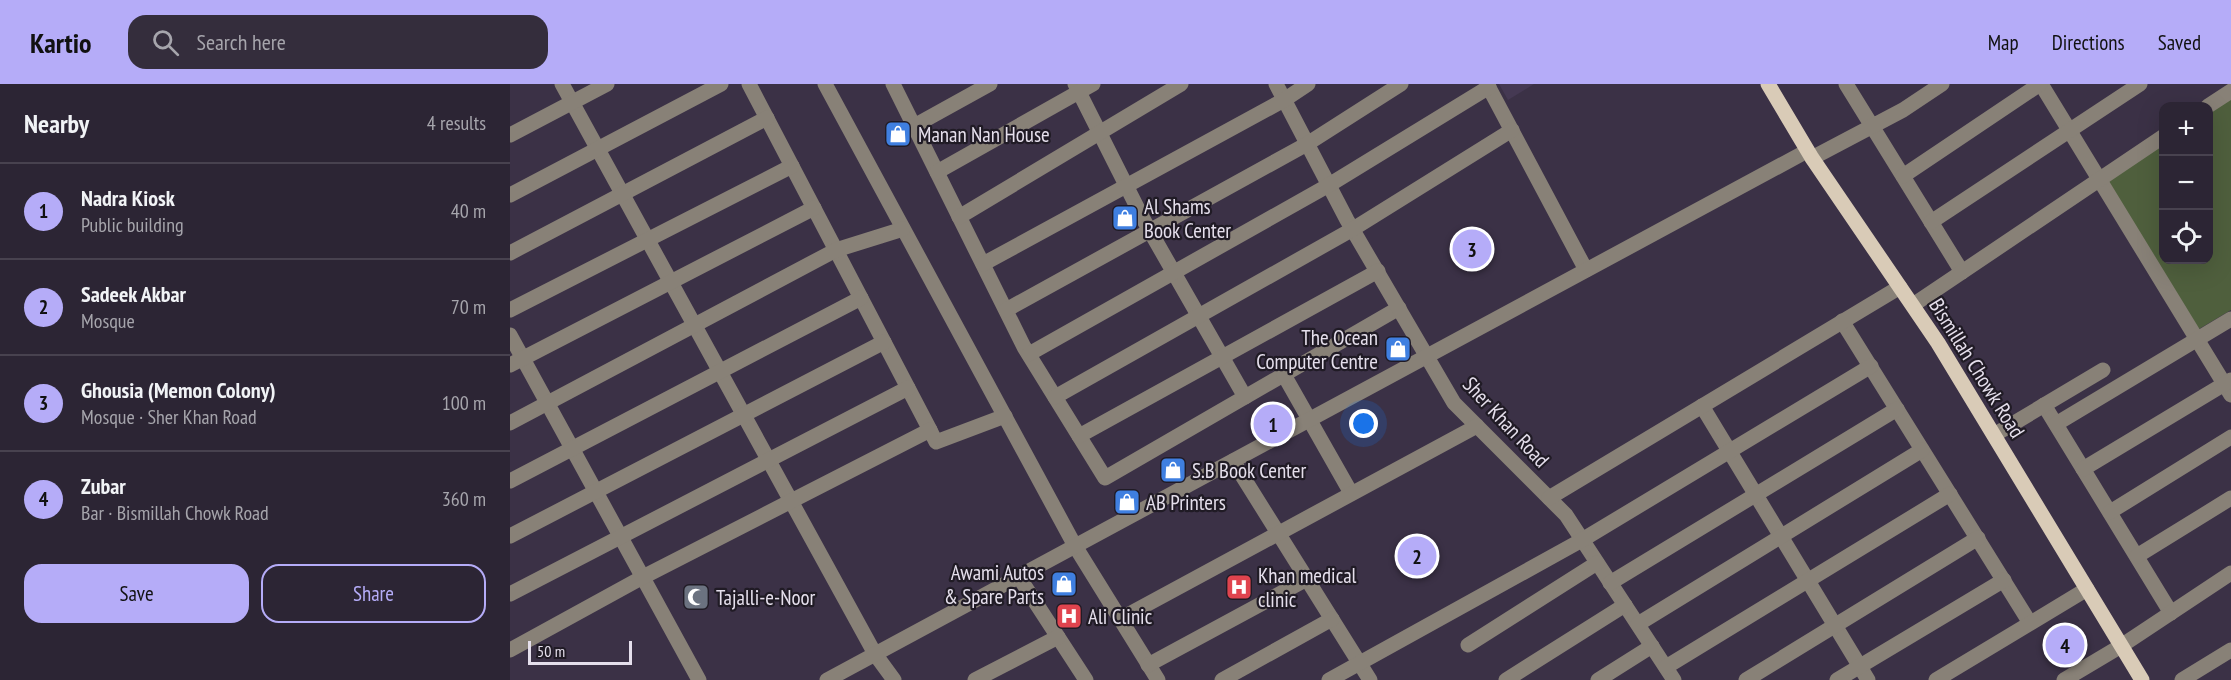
<!DOCTYPE html>
<html lang="en">
<head>
<meta charset="utf-8">
<style>
  :root { --surface:#2c2534; --page:#342d3c; --text:#f1f3f6; --muted:#a6a5ac; --line:#48424f; --accent:#b5acf8 }
  body { margin:0; font-family:"PT Sans Narrow",sans-serif; background:var(--page); color:var(--text) }
  .controls { position:absolute; right:18px; top:18px; display:grid; overflow:hidden; border-radius:12px; box-shadow:0 6px 24px #0002 }
  .controls button { width:54px; height:54px; display:grid; place-items:center; padding:0; border:0; border-bottom:2px solid var(--line); background:var(--surface); color:var(--text); font:30px sans-serif }
  .scale { position:absolute; left:18px; bottom:15px; width:104px; box-sizing:border-box; padding-left:6px; border:3px solid #e5dfec; border-top:0; font-size:16px; line-height:21px; white-space:nowrap; color:#e5dfec; -webkit-text-stroke:4px #201b25; paint-order:stroke }
  .you { position:absolute; left:854px; top:340px; width:21px; height:21px; margin:-15px; border:4px solid #fff; border-radius:50%; background:#1a73e8; box-shadow:0 0 0 9px #1a73e833 }
  .badge { display:grid; place-items:center; width:39px; height:39px; border-radius:50%; background:var(--accent); color:#111; font-size:20px; font-weight:700 }
  .pin { position:absolute; translate:-50% -50%; border:3px solid #fff; box-shadow:0 2px 6px #0006 }
  .list { margin:0; padding:0; list-style:none }
  h2 { display:flex; justify-content:space-between; align-items:center; height:78px; margin:0; padding:0 24px; font-size:26px }
  h2 small { font-size:20px; font-weight:400; color:var(--muted) }
  .list li { display:grid; grid-template-columns:39px 1fr auto; gap:18px; align-items:center; box-sizing:border-box; height:96px; padding:0 24px; border-top:2px solid var(--line) }
  .list b { display:block; font-size:22px; white-space:nowrap }
  .list p { margin:0; font-size:20px; white-space:nowrap; color:var(--muted) }
  .list em { font-size:20px; font-style:normal; color:var(--muted) }
  .actions { display:flex; gap:12px; padding:18px 24px }
  .actions a { flex:1; padding:14px 0; border:2px solid var(--accent); border-radius:18px; text-align:center; font-size:21px; color:var(--accent) }
  .actions .main { background:var(--accent); color:#111 }
  .icon { flex:none; width:33px; height:33px; fill:none; stroke:currentColor; stroke-width:2; stroke-linecap:round; stroke-linejoin:round }
  .map { position:relative; flex:none; width:1721px; height:596px; overflow:hidden }
  header { display:flex; align-items:center; gap:36px; box-sizing:border-box; height:84px; padding:0 30px; background:var(--accent); color:#111 }
  header strong { font-size:28px }
  nav { display:flex; gap:33px; margin-inline-start:auto; font-size:21px }
  .search { width:420px; height:54px; background:var(--page); display:flex; align-items:center; gap:15px; box-sizing:border-box; padding:0 21px; border-radius:18px; color:var(--muted); font-size:22px }
  main { display:flex }
  aside { flex:1; background:var(--surface) }
  .map>svg:first-child { display:block }
</style>
</head>
<body>
<header>
<strong>Kartio</strong>
<div class="search"><svg class="icon" aria-label="search" viewBox="0 0 24 24"><circle cx="10" cy="10" r="6"/><path d="M15 15l6 6"/></svg>Search here</div>
<nav><a>Map</a><a>Directions</a><a>Saved</a></nav>
</header>
<main>
<aside>
<h2>Nearby<small>4 results</small></h2>
<ul class="list">
<li><span class="badge">1</span><div><b>Nadra Kiosk</b><p>Public building</p></div><em>40 m</em></li>
<li><span class="badge">2</span><div><b>Sadeek Akbar</b><p>Mosque</p></div><em>70 m</em></li>
<li><span class="badge">3</span><div><b>Ghousia (Memon Colony)</b><p>Mosque · Sher Khan Road</p></div><em>100 m</em></li>
<li><span class="badge">4</span><div><b>Zubar</b><p>Bar · Bismillah Chowk Road</p></div><em>360 m</em></li>
</ul>
<div class="actions"><a class="main">Save</a><a>Share</a></div>
</aside>
<div class="map">
<svg width="1721" height="596" viewBox="0 0 1721 596">
  <rect width="100%" height="100%" fill="#3b3146"/>
  <polygon fill="#453953" points="989,0 1024,0 998,16"/>
  <polygon fill="#4f5f3d" points="1721,12 1721,226 1689,245 1594,96 1653,57 1654,176 1698,176 1699,27"/>
  <g fill="none" stroke-linecap="round" stroke-linejoin="round">
    <g stroke="#888177" stroke-width="15">
      <polyline points="52,0 365,570 384,596"/>
      <polyline points="239,0 420,346"/>
      <polyline points="315,0 565,462 648,596"/>
      <polyline points="383,0 514,263 595,394 889,224"/>
      <polyline points="565,0 632,133 735,313"/>
      <polyline points="766,0 837,136 944,319 1056,431 1164,596"/>
      <polyline points="977,0 1076,186"/>
      <polyline points="1336,0 1452,188"/>
      <polyline points="1531,0 1721,311"/>
      <polyline points="1698,22 1721,7"/>
      <polyline points="404,42 480,0"/>
      <polyline points="0,51 97,0"/>
      <polyline points="1302,74 1393,26 1432,0"/>
      <polyline points="427,88 583,0"/>
      <polyline points="1393,92 1530,0"/>
      <polyline points="0,111 211,0"/>
      <polyline points="449,133 671,0"/>
      <polyline points="1421,138 1630,0"/>
      <polyline points="0,169 257,34"/>
      <polyline points="473,180 774,16 798,0"/>
      <polyline points="1403,221 1654,52"/>
      <polyline points="0,226 282,82"/>
      <polyline points="496,226 797,60 891,0"/>
      <polyline points="1332,237 1520,539"/>
      <polyline points="0,251 189,596"/>
      <polyline points="519,270 819,101 979,3"/>
      <polyline points="0,281 304,124"/>
      <polyline points="774,291 841,409"/>
      <polyline points="545,313 843,145 1002,46"/>
      <polyline points="1534,321 1661,529"/>
      <polyline points="1192,322 1358,596"/>
      <polyline points="0,339 326,166 393,145"/>
      <polyline points="1546,340 1721,235"/>
      <polyline points="1484,351 1593,286"/>
      <polyline points="569,352 868,187"/>
      <polyline points="723,377 860,596"/>
      <polyline points="1573,385 1721,296"/>
      <polyline points="0,397 351,214"/>
      <polyline points="1039,414 1390,203"/>
      <polyline points="1600,428 1721,353"/>
      <polyline points="0,452 374,258"/>
      <polyline points="1627,472 1721,414"/>
      <polyline points="509,493 576,596"/>
      <polyline points="1100,499 1387,325"/>
      <polyline points="0,510 398,304"/>
      <polyline points="610,535 967,342"/>
      <polyline points="1128,540 1412,366"/>
      <polyline points="958,561 1087,479"/>
      <polyline points="0,566 133,493 420,346 426,358 495,332"/>
      <polyline points="638,581 797,495"/>
      <polyline points="1156,583 1440,410"/>
      <polyline points="317,596 1297,67"/>
      <polyline points="465,596 548,553"/>
      <polyline points="712,596 822,535"/>
      <polyline points="819,596 1072,456 1361,282"/>
      <polyline points="996,596 1115,521"/>
      <polyline points="1088,596 1142,562"/>
      <polyline points="1236,596 1468,454"/>
      <polyline points="1327,596 1494,496"/>
      <polyline points="1426,596 1577,505"/>
      <polyline points="1554,596 1611,562 1721,489"/>
      <polyline points="1672,596 1721,566"/>
    </g>
    <polyline stroke="#d9cbb7" stroke-width="15" points="1258,0 1302,74 1428,259 1632,596"/>
  </g>
  <defs>
    <symbol id="shop-square" viewBox="-11 -11 22 22"><rect x="-9" y="-9" width="18" height="18" rx="4" fill="#3f7fe0" stroke="#201b25"/><path d="M-5-2.5h2.3a2.7 3.5 0 0 1 5.4 0H5L5.5 6h-11ZM-1.5-2.5h3a1.5 2.3 0 0 0-3 0Z" fill="#fff"/></symbol>
    <symbol id="hospital-square" viewBox="-11 -11 22 22"><rect x="-9" y="-9" width="18" height="18" rx="4" fill="#e0444e" stroke="#201b25"/><path d="M-5-5h3v3.5h4V-5h3V5h-3V1.5h-4V5h-3Z" fill="#fff"/></symbol>
    <symbol id="mosque-square" viewBox="-11 -11 22 22"><rect x="-9" y="-9" width="18" height="18" rx="4" fill="#6b7280" stroke="#201b25"/><path d="M3.5-4.9A6 6 0 1 0 3.5 4.9A5 5 0 1 1 3.5-4.9Z" fill="#fff"/></symbol>
  </defs>
  <g fill-rule="evenodd">
    <use href="#shop-square" x="373" y="35" width="30" height="30"/>
    <use href="#shop-square" x="600" y="119" width="30" height="30"/>
    <use href="#shop-square" x="873" y="250" width="30" height="30"/>
    <use href="#shop-square" x="648" y="371" width="30" height="30"/>
    <use href="#shop-square" x="602" y="403" width="30" height="30"/>
    <use href="#shop-square" x="539" y="485" width="30" height="30"/>
    <use href="#hospital-square" x="714" y="488" width="30" height="30"/>
    <use href="#mosque-square" x="171" y="498" width="30" height="30"/>
    <use href="#hospital-square" x="544" y="517" width="30" height="30"/>
  </g>
  <g text-anchor="middle" dominant-baseline="central" stroke-width="4.5" stroke-linejoin="round" paint-order="stroke">
    <g font-size="21" fill="#e5dfec" stroke="#201b25" text-anchor="start">
      <text x="408" y="50">Manan Nan House</text>
      <text x="634" y="122">Al Shams<tspan x="634" dy="24">Book Center</tspan></text>
      <text x="868" y="253" text-anchor="end">The Ocean<tspan x="868" dy="24">Computer Centre</tspan></text>
      <text x="682" y="386">S.B Book Center</text>
      <text x="636" y="418">AB Printers</text>
      <text x="534" y="488" text-anchor="end">Awami Autos<tspan x="534" dy="24">&amp; Spare Parts</tspan></text>
      <text x="748" y="491">Khan medical<tspan x="748" dy="24">clinic</tspan></text>
      <text x="206" y="513">Tajalli-e-Noor</text>
      <text x="578" y="532">Ali Clinic</text>
    </g>
    <g font-size="21" fill="#e5dfec" stroke="#201b25">
      <text transform="translate(1467 284) rotate(58)">Bismillah Chowk Road</text>
      <text transform="translate(996 338) rotate(47)">Sher Khan Road</text>
    </g>
  </g>
</svg>
<div class="controls">
<button>+</button>
<button>−</button>
<button><svg class="icon" aria-label="locate" viewBox="0 0 24 24"><circle cx="12" cy="12" r="6"/><path d="M12 2v4M12 18v4M2 12h4M18 12h4"/></svg></button>
</div>
<div class="scale">50 m</div>
<div class="you"></div>
<div class="pin badge" style="left:763px;top:340px">1</div>
<div class="pin badge" style="left:907px;top:472px">2</div>
<div class="pin badge" style="left:962px;top:165px">3</div>
<div class="pin badge" style="left:1555px;top:561px">4</div>
</div>
</main>
</body>
</html>
